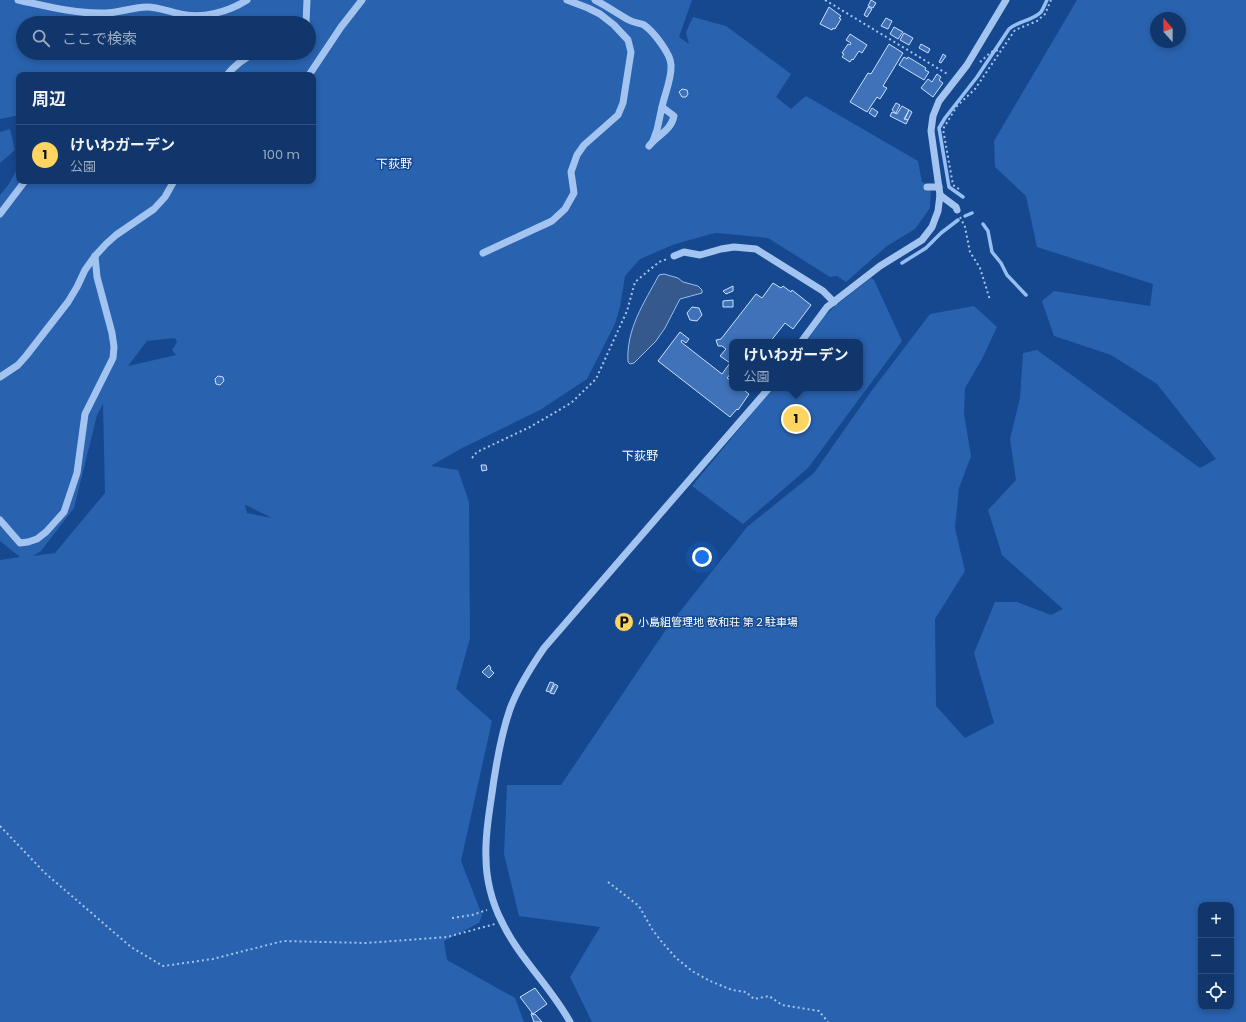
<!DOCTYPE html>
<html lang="ja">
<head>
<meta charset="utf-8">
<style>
  :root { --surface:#10366b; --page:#193e71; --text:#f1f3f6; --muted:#9cabc1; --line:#30507e; --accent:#ffd562 }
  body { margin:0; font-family:Poppins,"Noto Sans JP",sans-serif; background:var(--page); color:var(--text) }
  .controls { position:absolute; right:12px; bottom:12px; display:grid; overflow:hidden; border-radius:8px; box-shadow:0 2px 6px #0003 }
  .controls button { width:36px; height:36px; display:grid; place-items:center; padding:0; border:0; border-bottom:1px solid var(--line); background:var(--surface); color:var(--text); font:20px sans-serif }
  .compass { position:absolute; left:1150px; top:12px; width:36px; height:36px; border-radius:50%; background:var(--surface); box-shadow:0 2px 6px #0003; rotate:339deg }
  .you { position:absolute; left:702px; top:557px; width:14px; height:14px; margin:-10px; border:3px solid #fff; border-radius:50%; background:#1a73e8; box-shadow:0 0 0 6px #1a73e833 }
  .badge { display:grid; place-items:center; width:26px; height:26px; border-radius:50%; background:var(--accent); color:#111; font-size:13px; font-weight:700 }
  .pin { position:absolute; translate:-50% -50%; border:2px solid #fff; box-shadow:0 1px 4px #0006 }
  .popup { position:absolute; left:729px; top:339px; width:134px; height:52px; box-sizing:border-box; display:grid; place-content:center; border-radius:8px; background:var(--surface); filter:drop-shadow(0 1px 3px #0005); font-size:13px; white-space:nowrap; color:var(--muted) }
  .popup b { font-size:15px; color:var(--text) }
  .popup::after { content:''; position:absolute; left:50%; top:100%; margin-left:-8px; border:8px solid transparent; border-top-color:var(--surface) }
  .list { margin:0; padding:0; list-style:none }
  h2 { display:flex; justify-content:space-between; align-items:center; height:52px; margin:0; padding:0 16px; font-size:17px }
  h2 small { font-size:13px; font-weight:400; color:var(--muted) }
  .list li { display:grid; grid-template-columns:26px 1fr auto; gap:12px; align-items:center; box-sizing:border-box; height:60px; padding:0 16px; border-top:1px solid var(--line) }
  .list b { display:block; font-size:15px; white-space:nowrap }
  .list p { margin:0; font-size:13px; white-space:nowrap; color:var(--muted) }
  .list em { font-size:13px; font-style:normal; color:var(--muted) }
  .icon { flex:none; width:22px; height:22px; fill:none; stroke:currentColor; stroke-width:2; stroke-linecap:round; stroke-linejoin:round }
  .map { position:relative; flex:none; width:1246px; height:1022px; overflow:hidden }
  .search { position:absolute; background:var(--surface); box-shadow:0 2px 6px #0003; left:16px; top:16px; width:300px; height:44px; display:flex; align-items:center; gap:10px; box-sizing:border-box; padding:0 14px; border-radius:22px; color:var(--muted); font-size:15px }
  .panel { position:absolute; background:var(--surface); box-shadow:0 2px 6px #0003; left:16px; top:72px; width:300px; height:112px; border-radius:8px }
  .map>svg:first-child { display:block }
</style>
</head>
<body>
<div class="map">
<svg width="1246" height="1022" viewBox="0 0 1246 1022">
  <rect width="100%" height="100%" fill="#16488f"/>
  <g fill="#2962ae" fill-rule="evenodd">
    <path d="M0,0h692l-13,37 10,7 -3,-12 7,-15 33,9 65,48 -15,23 15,12 15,-13 112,65 4,21 9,5 -1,21 -15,21 -28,17 -41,36 -9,-6 -7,1 -62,-39 -51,-5 -6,1 -36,10 -35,15 -15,17 -5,31 -5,17 -28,55 -47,31 -80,39 -29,17 27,4 11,32 1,136 -14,51 36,32 -31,140 21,54 -3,8 -35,18 3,19 68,38 9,24h-524v-462l20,-3 -20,-16v-346l9,-11 10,-19v16h294v-106h-294v43l-4,-2 -15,3zM23,23h286v30h-286zM175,338l2,4 -5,8 4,5 -48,11 19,-25zM103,404l2,89 -50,60 -22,3 8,-5 33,-43 23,-93zM245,505h1l26,13 -25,-5z"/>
    <path d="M1077,0h169v1022h-654l-22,-45 30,-50 -81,-11 -15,-62 3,-69h54l106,-157 80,-101 67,-54 56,-80 60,-79 44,-8 23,21 -15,32 -17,29 -1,26 7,42 -12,32 -4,40 10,43 -30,48 1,87 29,32 29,-15 -20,-70 21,-51h22l34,13 12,-6 -61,-54 -14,-45 28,-30 -6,-41 10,-41 3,-45 14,-3 163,118 16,-9 -59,-75 -46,-29 -57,-19 -12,-35 12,-10 96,15 3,-22 -116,-37 -11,-51 -31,-29 -1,-26zM1156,18h24v24h-24zM1201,905h30v102h-30z"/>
    <polygon points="10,129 15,150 0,163 0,132"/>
    <polygon points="871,278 874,280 902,341 808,468 743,524 692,486 773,388 860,388 860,342 806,342 825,316 836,305"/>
  </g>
  <path fill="#35598d" stroke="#95bef2" d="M664,274l14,4 5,4 15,4 4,4v3l-22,6 -15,29 -9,13 -22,22 -4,1 -2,-2c-2,-33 16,-59 31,-87z"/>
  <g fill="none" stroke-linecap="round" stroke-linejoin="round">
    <g stroke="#95bef2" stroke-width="3.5">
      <path d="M963,197l-14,-10 -10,-59 6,-10 32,-41 32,-48c9,-8 23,-8 32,-17 2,-3 4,-8 6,-12"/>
      <polyline points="965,216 972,213"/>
      <polyline points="983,224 988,231 992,252 1001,263 1007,275 1026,295"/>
      <polyline points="902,263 926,248 941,233 958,220"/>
    </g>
  </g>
  <g fill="#3f72b8" stroke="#c9dffb">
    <polygon points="871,0 876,3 873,8 868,6"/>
    <polygon points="829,7 841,16 839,18 841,19 835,29 833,28 832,30 820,24"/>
    <polygon points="868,7 872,9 867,17 864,15"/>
    <polygon points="886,18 892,21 888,29 881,26"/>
    <polygon points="894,27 903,32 898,39 890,34"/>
    <polygon points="904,33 913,38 909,45 900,40"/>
    <polygon points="850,34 867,45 862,53 859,51 853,60 852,59 850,62 842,57 844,54 842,53 848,44 850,45 851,43 846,40"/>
    <polygon points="889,44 903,53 883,86 887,88 880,99 877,97 867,112 850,102 868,73 871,74"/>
    <polygon points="921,44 930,49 928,53 919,48"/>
    <polygon points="943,54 946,56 941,63 939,62"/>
    <polygon points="904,57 907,59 908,57 926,68 925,70 929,72 924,80 899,65"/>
    <polygon points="937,74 941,77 939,80 943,83 933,97 921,88 928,79 932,82"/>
    <polygon points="682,89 687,90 688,94 686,97 682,97 679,92"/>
    <polygon points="896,103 900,105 896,113 892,110"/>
    <polygon points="902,106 909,110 904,119 908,120 906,124 890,116 892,112 897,114"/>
    <polygon points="872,108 878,112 875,117 869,113"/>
    <polygon points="909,110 912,112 908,120 905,119"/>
    <polygon points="773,283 781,288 783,286 791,292 792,290 811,305 793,329 785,323 770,342 732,342 732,372 727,378 732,381 732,388 741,388 749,394 738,410 737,409 730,417 658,361 680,332 689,339 686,343 682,340 681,342 722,374 730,363 720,356 726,349 722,346 718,346 716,340 721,339 756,294 762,298"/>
    <polygon points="733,286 733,291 726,294 723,291"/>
    <polygon points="733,300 733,307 723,307 723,301"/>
    <polygon points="692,307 699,308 702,315 697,321 690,320 687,313"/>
    <polygon points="218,376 223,377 224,381 220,385 216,384 215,379"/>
    <polygon points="481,465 486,465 487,470 482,471"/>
    <polygon points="489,665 491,668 490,669 494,673 489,678 482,672"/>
    <polygon points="550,682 554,683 550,692 546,691"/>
    <polygon points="555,684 558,686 554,694 550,693"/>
    <polygon points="535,988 547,1004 533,1014 520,997"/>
    <polygon points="532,1013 533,1015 535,1014 542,1022 534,1022 531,1014"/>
  </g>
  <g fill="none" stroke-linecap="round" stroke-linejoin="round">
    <g stroke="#a3c4f0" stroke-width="2" stroke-dasharray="2 3" stroke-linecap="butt">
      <polyline points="825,0 949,75"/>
      <polyline points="980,62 991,52 999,50"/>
      <polyline points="959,189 953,185 943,129 957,106 975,89 1015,30 1037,21 1045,14 1051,0"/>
      <polyline points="960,217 965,227 970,252 980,268 990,300"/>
      <polyline points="472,458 477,452 530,427 571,403 596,379 627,311 635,282 659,262 667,259"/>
      <polyline points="0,826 45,873 131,947 163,966 213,959 283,941 366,943 447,937 495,924"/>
      <polyline points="608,882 639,906 652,929 661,941 676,958 692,971 710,981 732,990 746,992 754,999 769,996 782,1005 819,1011 828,1022"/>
      <polyline points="452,918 472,915 487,910"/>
    </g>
    <g stroke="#a3c4f0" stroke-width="7">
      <path d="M18,0c28,6 58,14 87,13 14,0 28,-6 42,-6 11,0 23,5 33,7 23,5 48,-2 67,-14"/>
      <path d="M595,0c12,6 23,14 34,20 5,3 11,3 15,5 9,6 27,29 27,40 1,13 -6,28 -9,42l12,9c-3,15 -17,19 -25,30"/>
      <polyline points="306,23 307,0"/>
      <path d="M227,75c8,-10 17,-17 28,-22"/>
      <polyline points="309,75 341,27 362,0"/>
      <polyline points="653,141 657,130 662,107"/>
      <polyline points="927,187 939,187"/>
      <polyline points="940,195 956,207 957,210"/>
      <polyline points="0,214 25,181"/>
      <polyline points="483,253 552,221 565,209 574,193 571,172 577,155 584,145 618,115 623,103 631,52 628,40 614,25 600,14 588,8 567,0"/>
      <polyline points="674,256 684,252 700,255 721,249 734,247 756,249 823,291 834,302"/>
      <polyline points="801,342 827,307 880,266 922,240 932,227 938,211 940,195 931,131 933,116 939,101 967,65 1006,0"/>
      <polyline points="0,377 18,365 26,356 68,302 77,287 85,270 95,256 106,244 116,235 154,209 165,197 174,181"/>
      <polyline points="0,520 20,543 28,542 37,539 46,532 64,512 77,473 85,414 113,358 114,347 112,333 97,277 95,256"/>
      <path d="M570,1022c-19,-35 -51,-64 -68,-100 -10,-19 -16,-43 -16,-64 -1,-19 2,-39 5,-58 4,-30 9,-62 19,-91 8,-22 21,-42 34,-61l225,-260"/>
    </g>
  </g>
  <defs>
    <symbol id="parking-disc" viewBox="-11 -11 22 22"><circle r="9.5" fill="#ffd562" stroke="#16488f"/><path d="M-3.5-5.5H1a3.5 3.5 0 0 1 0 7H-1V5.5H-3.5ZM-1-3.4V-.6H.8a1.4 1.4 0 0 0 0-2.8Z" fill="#111"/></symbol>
  </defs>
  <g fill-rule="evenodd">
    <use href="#parking-disc" x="613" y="611" width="22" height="22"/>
  </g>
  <g text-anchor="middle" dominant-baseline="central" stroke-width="3" stroke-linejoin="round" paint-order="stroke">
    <g font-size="11" fill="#fff" stroke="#16488f" text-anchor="start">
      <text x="638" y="622">小島組管理地 敬和荘 第２駐車場</text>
    </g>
    <g font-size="12" fill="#fff" stroke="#16488f">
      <text x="394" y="163">下荻野</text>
      <text x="640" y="455">下荻野</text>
    </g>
  </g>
</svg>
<div class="controls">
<button>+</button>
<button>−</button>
<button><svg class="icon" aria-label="locate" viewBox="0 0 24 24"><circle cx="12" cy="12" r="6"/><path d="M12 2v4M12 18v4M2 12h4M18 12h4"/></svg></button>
</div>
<svg class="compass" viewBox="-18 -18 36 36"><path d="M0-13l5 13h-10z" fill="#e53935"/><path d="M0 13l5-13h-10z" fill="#9cabc1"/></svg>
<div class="you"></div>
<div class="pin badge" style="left:796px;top:419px">1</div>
<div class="popup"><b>けいわガーデン</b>公園</div>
<div class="search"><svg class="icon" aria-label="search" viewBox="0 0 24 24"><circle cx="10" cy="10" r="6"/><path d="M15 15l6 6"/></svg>ここで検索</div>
<section class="panel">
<h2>周辺<small></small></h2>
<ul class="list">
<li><span class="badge">1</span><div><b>けいわガーデン</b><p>公園</p></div><em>100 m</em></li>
</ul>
</section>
</div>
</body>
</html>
